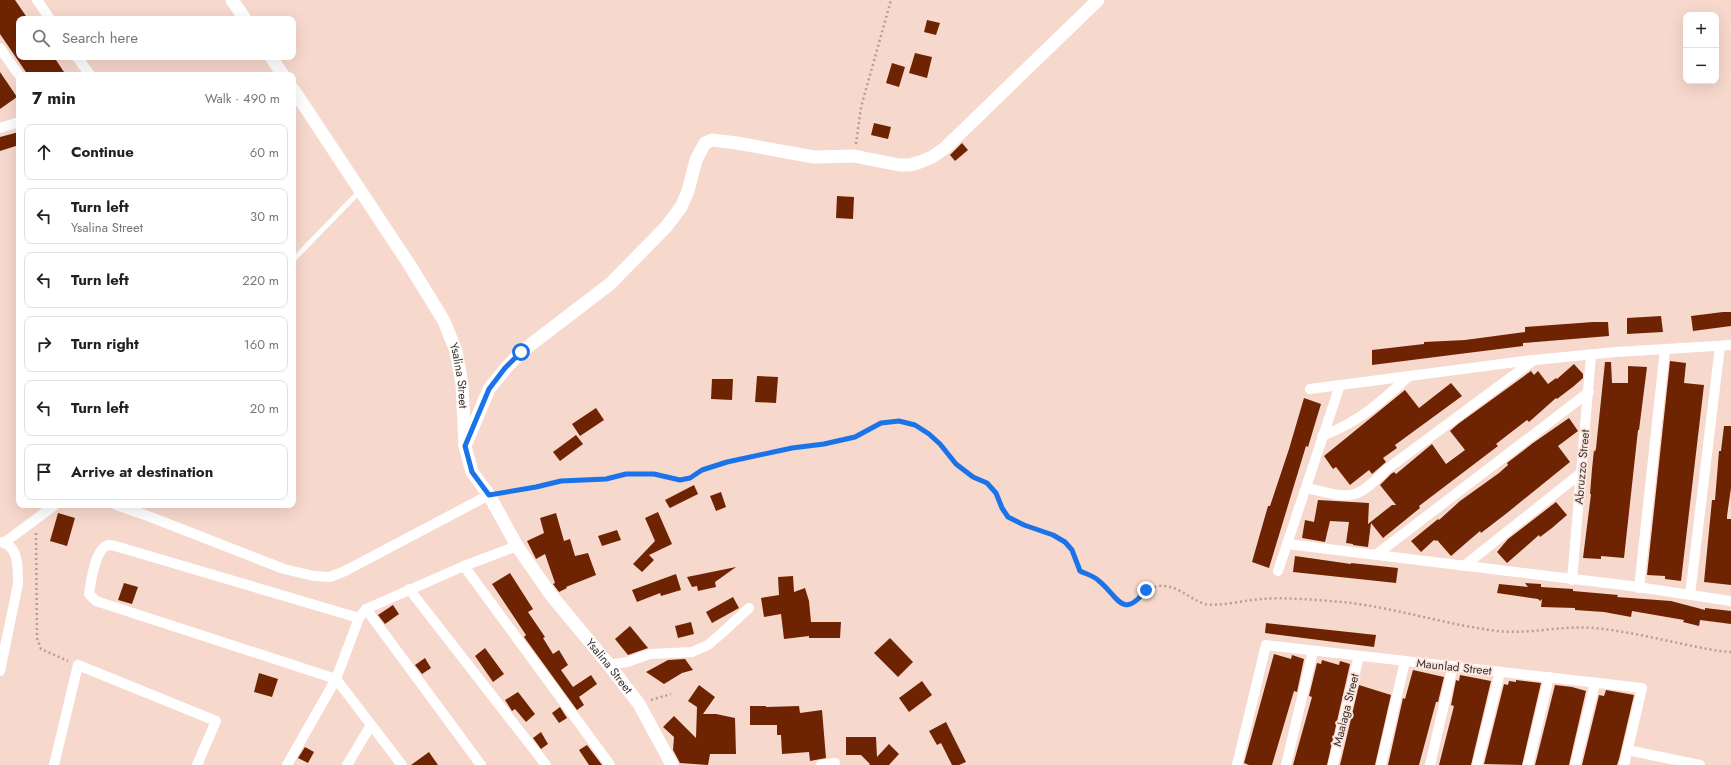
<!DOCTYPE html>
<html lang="en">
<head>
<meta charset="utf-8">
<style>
  :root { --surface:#fff; --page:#f2f2f2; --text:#222; --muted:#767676; --line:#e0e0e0 }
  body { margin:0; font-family:Jost,sans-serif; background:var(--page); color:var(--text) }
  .controls { position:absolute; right:12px; top:12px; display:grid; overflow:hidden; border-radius:8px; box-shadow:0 4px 16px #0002 }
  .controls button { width:36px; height:36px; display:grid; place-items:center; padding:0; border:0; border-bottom:1px solid var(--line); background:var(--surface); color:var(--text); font:20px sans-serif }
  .stop { position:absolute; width:12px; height:12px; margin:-9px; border:3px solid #1a73e8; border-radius:50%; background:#fff }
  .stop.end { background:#1a73e8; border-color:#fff; box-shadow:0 1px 4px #0008 }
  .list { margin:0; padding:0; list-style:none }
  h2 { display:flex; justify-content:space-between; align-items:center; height:52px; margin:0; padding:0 16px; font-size:17px }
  h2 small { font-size:13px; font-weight:400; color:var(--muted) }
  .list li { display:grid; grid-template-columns:26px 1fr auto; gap:12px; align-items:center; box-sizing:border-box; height:56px; margin:0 8px 8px; padding:0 8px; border:1px solid var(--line); border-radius:8px }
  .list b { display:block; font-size:15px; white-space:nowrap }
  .list p { margin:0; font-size:13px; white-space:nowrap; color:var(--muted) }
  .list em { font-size:13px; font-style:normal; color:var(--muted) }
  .icon { flex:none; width:22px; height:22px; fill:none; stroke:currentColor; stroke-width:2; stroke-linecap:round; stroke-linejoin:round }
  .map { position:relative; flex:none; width:1731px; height:765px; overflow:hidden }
  .search { position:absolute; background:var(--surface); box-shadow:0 4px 16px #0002; left:16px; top:16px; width:280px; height:44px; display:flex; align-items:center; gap:10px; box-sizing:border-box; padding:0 14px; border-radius:8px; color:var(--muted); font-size:15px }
  .panel { position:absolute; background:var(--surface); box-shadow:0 4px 16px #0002; left:16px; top:72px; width:280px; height:436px; border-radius:8px }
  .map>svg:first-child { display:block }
</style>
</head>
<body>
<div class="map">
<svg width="1731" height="765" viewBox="0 0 1731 765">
  <rect width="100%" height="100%" fill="#f7d8cd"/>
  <g fill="#6e2402">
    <polygon points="0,0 15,0 28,19 19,19 19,57 54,57 66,75 28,75 0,34"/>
    <polygon points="927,20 940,23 936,35 924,32"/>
    <polygon points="915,53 932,57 927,78 909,73"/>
    <polygon points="892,63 905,67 899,87 886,83"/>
    <polygon points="0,72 17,97 0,109"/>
    <polygon points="874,123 891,127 888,139 871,135"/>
    <polygon points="19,132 19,145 0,151 0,137"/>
    <polygon points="962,143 968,150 955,161 950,155"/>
    <polygon points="837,196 854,197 853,219 836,218"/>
    <polygon points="1723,312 1731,312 1731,326 1693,331 1691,316"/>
    <polygon points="1661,316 1663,332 1627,334 1627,318"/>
    <polygon points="1593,322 1608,322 1609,336 1523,343 1523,346 1372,365 1372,350 1424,344 1424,342 1465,340 1525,332 1525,327"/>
    <polygon points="1670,361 1686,363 1684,383 1704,385 1681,581 1665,579 1665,576 1647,575"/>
    <polygon points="1605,362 1611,362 1612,383 1628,383 1628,366 1647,367 1639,430 1638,430 1624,558 1601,556 1601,559 1583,558 1591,494 1590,494 1592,469 1594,450 1595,452 1596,448"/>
    <polygon points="1574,364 1583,374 1583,378 1574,386 1557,399 1556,398 1529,422 1527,420 1496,444 1498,446 1419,506 1420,508 1383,538 1371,523 1368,547 1353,545 1353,544 1346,543 1349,522 1330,521 1325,542 1302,538 1305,520 1314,522 1318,500 1369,503 1368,524 1392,505 1396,505 1380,485 1391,474 1394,472 1396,474 1432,444 1446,464 1465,450 1450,431 1458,424 1531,371 1534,375 1538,371 1548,384 1556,378 1557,379"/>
    <polygon points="757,376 778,377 776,403 755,402"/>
    <polygon points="712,379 733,379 732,400 711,399"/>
    <polygon points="1451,383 1462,396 1395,445 1397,448 1383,458 1386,462 1372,474 1369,470 1350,485 1336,467 1333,469 1324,456 1405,390 1419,408"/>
    <polygon points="1304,398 1321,404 1308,447 1306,446 1269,568 1252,562 1268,506 1270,506 1289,449"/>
    <polygon points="596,408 604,420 580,436 572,424"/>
    <polygon points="1569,418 1578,431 1558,446 1570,462 1507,513 1481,533 1480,531 1451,556 1437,540 1436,541 1434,540 1421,552 1411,541 1438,519 1439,520 1460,501 1499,473 1508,465 1507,463 1533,443"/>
    <polygon points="1724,426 1731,426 1731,488 1727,516 1727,519 1731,519 1731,585 1704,582 1712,500 1715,500 1719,451 1721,451"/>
    <polygon points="576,435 583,444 560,461 553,452"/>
    <polygon points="694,485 698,494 670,508 669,507 665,500"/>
    <polygon points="721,492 726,507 716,511 710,496"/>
    <polygon points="1556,502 1567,515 1552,528 1540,537 1539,535 1507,563 1497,552 1508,539"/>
    <polygon points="658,512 672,544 649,555 654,560 642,572 633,564 655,541 645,518"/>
    <polygon points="58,513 75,518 67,546 50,541"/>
    <polygon points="556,513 564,541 570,539 575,556 588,553 596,575 566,587 567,588 559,592 553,584 555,583 545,554 536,559 527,541 544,533 540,518"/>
    <polygon points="617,530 621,540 602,546 598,536"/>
    <polygon points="1295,556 1351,564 1351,563 1398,568 1396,583 1293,572"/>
    <polygon points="736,567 715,582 716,587 698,591 697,586 692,587 687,577"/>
    <polygon points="510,573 533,609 528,612 545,637 543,638 553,654 559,650 568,665 561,670 573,687 591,675 597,684 579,697 584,705 577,710 524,637 526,635 492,584"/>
    <polygon points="676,574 681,590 661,596 660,593 637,602 632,590"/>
    <polygon points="793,576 794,592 805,588 809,601 811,622 841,622 840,638 809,638 809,636 784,639 781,614 764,617 761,598 779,595 778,577"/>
    <polygon points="124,583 138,587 132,604 118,600"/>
    <polygon points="1525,583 1541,584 1541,587 1573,589 1573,591 1618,595 1617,597 1671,601 1705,610 1705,608 1731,611 1731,624 1700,620 1699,626 1683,622 1684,620 1632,611 1631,617 1604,612 1575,610 1575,608 1541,607 1542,599 1540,601 1538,599 1497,593 1499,584 1528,587"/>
    <polygon points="733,597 739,608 712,623 706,612"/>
    <polygon points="393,605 399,614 385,624 378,615"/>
    <polygon points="691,622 694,634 678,638 675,626"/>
    <polygon points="1266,623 1376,635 1374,647 1265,633"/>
    <polygon points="630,626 648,648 628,655 615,639"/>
    <polygon points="890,638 913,662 898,677 874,653"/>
    <polygon points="485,648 504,674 493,682 475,656"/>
    <polygon points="1274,654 1291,659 1292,655 1304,659 1297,692 1294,691 1272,765 1249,765 1244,763"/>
    <polygon points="425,658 431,668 422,674 415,665"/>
    <polygon points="685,659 693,670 682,673 664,684 646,672 668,660"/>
    <polygon points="1322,660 1339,665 1340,661 1350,664 1327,765 1293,765 1312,697 1309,696 1317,663 1321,664"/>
    <polygon points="1413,670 1444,677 1438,702 1436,702 1419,765 1388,765 1403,698 1405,699"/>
    <polygon points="259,673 278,679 272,697 254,692"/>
    <polygon points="1460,675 1491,681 1471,765 1439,765 1454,706 1451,705 1456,680 1459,681"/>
    <polygon points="1516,680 1541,683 1522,765 1484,764 1504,684 1508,685 1509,681 1516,682"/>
    <polygon points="922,681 932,695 909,712 899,698"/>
    <polygon points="699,685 715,697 703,714 716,714 735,718 736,754 710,754 708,765 680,763 673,750 674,737 663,727 674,716 696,738 697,707 688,701"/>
    <polygon points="1359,685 1391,695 1375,765 1340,765"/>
    <polygon points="1555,685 1572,687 1586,691 1569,765 1535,765"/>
    <polygon points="1606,690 1634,695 1619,759 1617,765 1582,765 1599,695 1604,696"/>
    <polygon points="518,692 535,714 526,722 515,709 512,711 505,700"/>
    <polygon points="750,706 766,706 766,707 799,706 800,713 822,710 826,758 810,761 809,752 782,754 781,735 777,735 777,725 750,725"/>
    <polygon points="560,707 567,718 559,723 552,713"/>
    <polygon points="946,722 966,762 959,765 952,765 941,743 937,745 929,731"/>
    <polygon points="541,732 548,744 541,749 533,738"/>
    <polygon points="846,737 876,737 877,757 889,744 899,754 889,765 869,765 870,764 861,755 846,755"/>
    <polygon points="587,745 602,765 589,765 579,750"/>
    <polygon points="305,747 314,752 308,763 298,758"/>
    <polygon points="429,752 438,765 411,765"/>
  </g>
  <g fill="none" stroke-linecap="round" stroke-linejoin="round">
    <g stroke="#b69d95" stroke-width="2.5" stroke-dasharray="2 3" stroke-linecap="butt">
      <polyline points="856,144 861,107 891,0"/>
      <path d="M500,493l35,-6 26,-6 45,-2 20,-5h28l26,6 10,-2 12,-8 25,-8 64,-14 33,-4 31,-7 26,-14 18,-2 16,4 14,9 11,10 17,20 16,13 14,6 9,10 6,15 6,9 16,8 29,10 12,7 7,8 8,21c6,3 13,5 18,9 9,6 13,19 23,23 12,6 18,-6 25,-12 4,-3 14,-6 19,-5 16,2 25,13 40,18 12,3 42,-4 56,-5 25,-2 56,1 81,3 50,5 98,21 148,28 35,6 69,-5 104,-2 42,4 83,16 125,23l12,1"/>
      <polyline points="36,533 37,638 41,649 68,661"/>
      <polyline points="651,700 671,694"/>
    </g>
    <polyline stroke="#fff" stroke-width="5" points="293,260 360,191"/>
    <g stroke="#fff" stroke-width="10">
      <polyline points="37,0 50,19"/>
      <polyline points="0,48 19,75"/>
      <polyline points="77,57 90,75"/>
      <polyline points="0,128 19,122"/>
      <polyline points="1310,389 1532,360"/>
      <path d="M1322,436c37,-14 59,-34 87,-60"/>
      <path d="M1306,488c44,9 47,16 81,-19l147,-109 82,-8 115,-7"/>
      <polyline points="116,505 148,516 284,569 314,576 330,577 345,571 489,495"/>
      <path d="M0,542c19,2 18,27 18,42l-18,87"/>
      <polyline points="5,542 55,505"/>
      <polyline points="1287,544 1631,586 1731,601"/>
      <polyline points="1377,554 1589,392"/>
      <polyline points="464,566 610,765"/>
      <polyline points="1464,566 1581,473"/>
      <polyline points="1278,571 1340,385"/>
      <polyline points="1572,580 1591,355"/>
      <polyline points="1639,588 1665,349"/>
      <polyline points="409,589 546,765"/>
      <polyline points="1690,595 1720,346"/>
      <polyline points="366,609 481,765"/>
      <path d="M359,618l-237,-70c-4,-1 -9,-3 -13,-3 -14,2 -18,37 -20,49l7,7 240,78 66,86"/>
      <polyline points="609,665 627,662 650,654 692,652 708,645 722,633 749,608"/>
      <polyline points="1627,750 1700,765"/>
      <polyline points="54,765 78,665 216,721 197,765"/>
      <polyline points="287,765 336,679 359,618 366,609 464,566 517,546"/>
      <polyline points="347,765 371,725"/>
      <polyline points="821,765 835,763"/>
      <polyline points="1237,765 1266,645 1642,688 1624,765"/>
      <polyline points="1286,765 1313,651"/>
      <polyline points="1333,765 1359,656"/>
      <polyline points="1381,765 1405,661"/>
      <polyline points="1430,765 1453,666"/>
      <polyline points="1477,765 1500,672"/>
      <polyline points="1528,765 1549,677"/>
      <polyline points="1575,765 1595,683"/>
    </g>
    <g stroke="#fff" stroke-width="13">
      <polyline points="232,0 245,19"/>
      <polyline points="271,57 283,75"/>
      <path id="s1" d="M293,89l116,175 35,57 12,30 6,33 3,62 7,26 17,23 28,51 34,49 58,70 30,39 33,61"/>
      <polyline points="465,446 489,389 505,369 521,352 610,284 666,227 681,207 688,191 696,160 705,143 712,140 737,143 814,157 854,156 899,165 910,165 920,162 932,157 945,148 1098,0"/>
    </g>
  </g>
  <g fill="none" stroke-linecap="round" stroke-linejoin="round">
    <path stroke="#1a73e8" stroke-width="5" d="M521,352l-16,16 -16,21 -24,57 7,26 17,23 47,-8 25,-6 45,-2 20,-5h28l26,6 10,-2 12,-8 25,-8 65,-14 32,-4 31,-7 26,-14 18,-2 16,4 14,9 11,10 16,20 17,13 14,6 9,10 6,15 6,9 16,8 29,10 12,7 7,8 8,21c6,3 14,5 19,10 19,15 23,40 47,9"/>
  </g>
  <g text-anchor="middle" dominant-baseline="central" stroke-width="4" stroke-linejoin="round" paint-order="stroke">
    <g font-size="12" fill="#3c302c" stroke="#fce8e1">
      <text stroke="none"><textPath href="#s1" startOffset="334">Ysalina Street</textPath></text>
      <text transform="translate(1582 467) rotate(-85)">Abruzzo Street</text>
      <text stroke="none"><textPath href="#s1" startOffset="670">Ysalina Street</textPath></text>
      <text transform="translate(1454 667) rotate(6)">Maunlad Street</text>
      <text transform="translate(1346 710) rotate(-76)">Maalaga Street</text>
    </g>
  </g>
</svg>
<div class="controls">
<button>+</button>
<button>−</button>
</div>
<div class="stop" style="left:521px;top:352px"></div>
<div class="stop end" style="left:1146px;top:590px"></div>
<div class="search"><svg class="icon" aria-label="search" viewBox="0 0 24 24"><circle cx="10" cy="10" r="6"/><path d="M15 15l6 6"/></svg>Search here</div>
<section class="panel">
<h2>7 min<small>Walk · 490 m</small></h2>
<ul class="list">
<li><svg class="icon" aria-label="ahead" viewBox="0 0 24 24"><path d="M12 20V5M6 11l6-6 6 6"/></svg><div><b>Continue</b></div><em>60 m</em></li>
<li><svg class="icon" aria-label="left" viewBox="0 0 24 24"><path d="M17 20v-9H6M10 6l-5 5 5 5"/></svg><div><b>Turn left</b><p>Ysalina Street</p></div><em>30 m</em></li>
<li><svg class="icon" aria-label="left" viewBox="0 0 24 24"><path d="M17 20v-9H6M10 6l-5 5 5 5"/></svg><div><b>Turn left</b></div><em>220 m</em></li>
<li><svg class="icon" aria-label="right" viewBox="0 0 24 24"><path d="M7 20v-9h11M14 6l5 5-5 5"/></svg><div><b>Turn right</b></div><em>160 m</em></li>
<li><svg class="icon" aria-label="left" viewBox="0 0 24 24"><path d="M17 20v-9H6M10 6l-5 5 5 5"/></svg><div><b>Turn left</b></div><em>20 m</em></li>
<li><svg class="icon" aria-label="arrive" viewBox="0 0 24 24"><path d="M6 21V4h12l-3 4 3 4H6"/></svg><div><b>Arrive at destination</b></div></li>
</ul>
</section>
</div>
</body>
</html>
